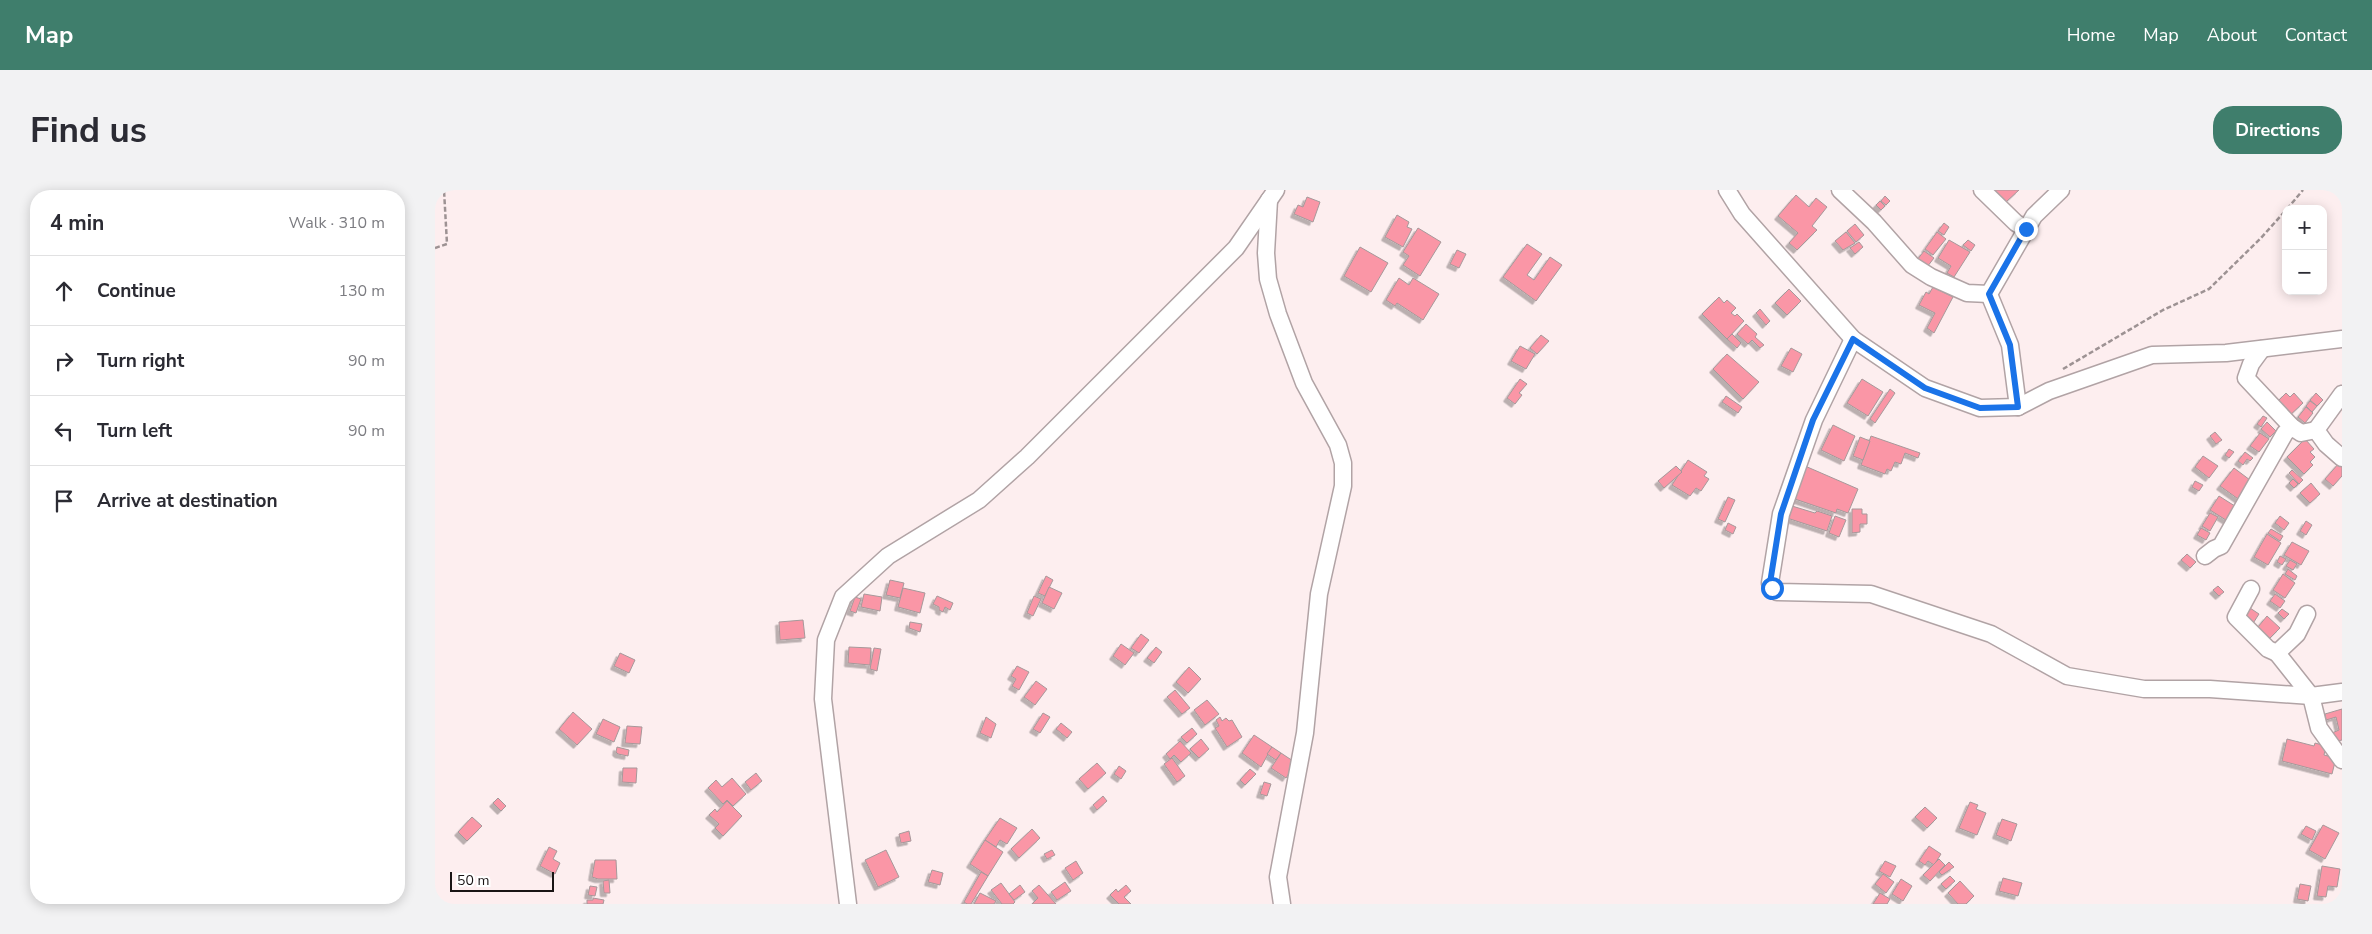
<!DOCTYPE html>
<html lang="en">
<head>
<meta charset="utf-8">
<style>
  :root { --surface:#fff; --page:#f2f2f3; --text:#2b2b33; --muted:#7c7c81; --line:#e1e1e2; --accent:#3f7e6c }
  body { margin:0; font-family:"Nunito Sans",sans-serif; background:var(--page); color:var(--text) }
  .controls { position:absolute; right:15px; top:15px; display:grid; overflow:hidden; border-radius:10px; box-shadow:0 2px 12px #0003 }
  .controls button { width:45px; height:45px; display:grid; place-items:center; padding:0; border:0; border-bottom:1px solid var(--line); background:var(--surface); color:var(--text); font:25px sans-serif }
  .scale { position:absolute; left:15px; bottom:12px; width:104px; box-sizing:border-box; padding-left:5px; border:2px solid #191414; border-top:0; font-size:14px; line-height:18px; white-space:nowrap; color:#191414; -webkit-text-stroke:4px #fff; paint-order:stroke }
  .stop { position:absolute; width:15px; height:15px; margin:-11px; border:4px solid #1a73e8; border-radius:50%; background:#fff }
  .stop.end { background:#1a73e8; border-color:#fff; box-shadow:0 1px 5px #0008 }
  .list { margin:0; padding:0; list-style:none }
  h2 { display:flex; justify-content:space-between; align-items:center; height:65px; margin:0; padding:0 20px; font-size:21px }
  h2 small { font-size:16px; font-weight:400; color:var(--muted) }
  .list li { display:grid; grid-template-columns:32px 1fr auto; gap:15px; align-items:center; box-sizing:border-box; height:70px; padding:0 20px; border-top:1px solid var(--line) }
  .list b { display:block; font-size:19px; white-space:nowrap }
  .list em { font-size:16px; font-style:normal; color:var(--muted) }
  .icon { flex:none; width:28px; height:28px; fill:none; stroke:currentColor; stroke-width:2; stroke-linecap:round; stroke-linejoin:round }
  .map { position:relative; flex:none; width:1907px; height:714px; overflow:hidden; border-radius:20px }
  header { display:flex; align-items:center; gap:30px; box-sizing:border-box; height:70px; padding:0 25px; background:var(--accent); color:#fff }
  header strong { font-size:24px }
  nav { display:flex; gap:28px; margin-inline-start:auto; font-size:18px }
  .intro { display:flex; align-items:center; justify-content:space-between; box-sizing:border-box; height:120px; padding:0 30px }
  h1 { margin:0; font-size:35px }
  .button { padding:12px 22px; border-radius:20px; background:var(--accent); color:#fff; font-size:18px; font-weight:700 }
  main { display:flex; gap:30px; padding:0 30px }
  aside { flex:1; background:var(--surface); border-radius:20px; box-shadow:0 2px 12px #0003 }
  .map>svg:first-child { display:block }
</style>
</head>
<body>
<header>
<strong>Map</strong>
<nav><a>Home</a><a>Map</a><a>About</a><a>Contact</a></nav>
</header>
<div class="intro"><h1>Find us</h1><a class="button">Directions</a></div>
<main>
<aside>
<h2>4 min<small>Walk · 310 m</small></h2>
<ul class="list">
<li><svg class="icon" aria-label="ahead" viewBox="0 0 24 24"><path d="M12 20V5M6 11l6-6 6 6"/></svg><div><b>Continue</b></div><em>130 m</em></li>
<li><svg class="icon" aria-label="right" viewBox="0 0 24 24"><path d="M7 20v-9h11M14 6l5 5-5 5"/></svg><div><b>Turn right</b></div><em>90 m</em></li>
<li><svg class="icon" aria-label="left" viewBox="0 0 24 24"><path d="M17 20v-9H6M10 6l-5 5 5 5"/></svg><div><b>Turn left</b></div><em>90 m</em></li>
<li><svg class="icon" aria-label="arrive" viewBox="0 0 24 24"><path d="M6 21V4h12l-3 4 3 4H6"/></svg><div><b>Arrive at destination</b></div></li>
</ul>
</aside>
<div class="map">
<svg width="1907" height="714" viewBox="0 0 1907 714">
  <defs>
    <filter id="shadow"><feDropShadow dx="-3.5" dy="3.5" stdDeviation="0" flood-color="#0004"/></filter>
  </defs>
  <rect width="100%" height="100%" fill="#fdeeef"/>
  <g fill="#fa96a6" stroke="#a6989a" filter="url(#shadow)">
    <polygon points="1560,0 1584,0 1571,12"/>
    <polygon points="1361,5 1374,17 1381,8 1392,17 1377,36 1382,40 1362,60 1354,53 1363,43 1343,26"/>
    <polygon points="1450,6 1455,11 1451,15 1446,11"/>
    <polygon points="872,7 885,12 878,32 859,24 863,15 868,17"/>
    <polygon points="1445,11 1450,16 1446,20 1441,15"/>
    <polygon points="962,25 974,32 972,37 977,39 968,57 950,47"/>
    <polygon points="1509,33 1514,37 1509,45 1503,41"/>
    <polygon points="1420,34 1429,45 1421,52 1412,41"/>
    <polygon points="983,38 1006,52 985,86 968,75 974,66 968,62"/>
    <polygon points="1411,42 1420,53 1408,60 1400,51"/>
    <polygon points="1502,42 1511,49 1498,65 1490,59"/>
    <polygon points="1514,50 1535,62 1519,87 1512,83 1516,76 1503,68"/>
    <polygon points="1533,50 1540,55 1536,61 1528,55"/>
    <polygon points="1424,52 1428,57 1420,64 1415,58"/>
    <polygon points="1092,54 1107,64 1092,85 1099,90 1115,67 1127,75 1101,111 1068,87"/>
    <polygon points="925,57 953,73 936,102 909,86"/>
    <polygon points="1022,60 1031,64 1024,78 1015,74"/>
    <polygon points="1489,61 1499,68 1492,77 1482,70"/>
    <polygon points="964,88 974,95 978,88 1004,104 988,130 962,113 960,116 951,110"/>
    <polygon points="1498,97 1518,107 1499,143 1492,138 1500,123 1484,115 1491,102 1494,104"/>
    <polygon points="1354,99 1366,111 1352,125 1340,113"/>
    <polygon points="1284,107 1289,113 1292,110 1301,118 1296,123 1300,126 1302,124 1309,131 1292,149 1267,124"/>
    <polygon points="1325,119 1335,131 1331,135 1321,123"/>
    <polygon points="1311,134 1322,144 1320,147 1329,155 1325,158 1317,150 1313,154 1302,144"/>
    <polygon points="1297,144 1306,153 1302,158 1292,149"/>
    <polygon points="1106,145 1114,151 1102,164 1095,158"/>
    <polygon points="1085,156 1100,164 1091,179 1076,171"/>
    <polygon points="1356,158 1367,164 1358,182 1346,176"/>
    <polygon points="1292,164 1324,192 1308,209 1278,179"/>
    <polygon points="1085,189 1092,194 1084,203 1087,205 1080,214 1072,208"/>
    <polygon points="1427,189 1448,202 1433,226 1412,213"/>
    <polygon points="1455,199 1460,203 1440,233 1435,229"/>
    <polygon points="1851,203 1855,207 1859,203 1868,213 1852,228 1840,214"/>
    <polygon points="1881,203 1888,210 1882,216 1875,210"/>
    <polygon points="1291,206 1307,217 1303,223 1287,212"/>
    <polygon points="1875,211 1882,216 1877,222 1871,216"/>
    <polygon points="1871,217 1878,223 1870,233 1863,227"/>
    <polygon points="1828,226 1832,228 1826,237 1822,234"/>
    <polygon points="1832,232 1841,241 1835,247 1826,239"/>
    <polygon points="1398,235 1420,246 1409,271 1386,260"/>
    <polygon points="1780,242 1787,250 1781,254 1775,246"/>
    <polygon points="1825,243 1834,249 1824,262 1815,256"/>
    <polygon points="1436,246 1485,263 1483,268 1470,263 1466,274 1460,272 1456,281 1452,279 1450,284 1426,275"/>
    <polygon points="1425,247 1435,251 1428,270 1418,266"/>
    <polygon points="1870,249 1879,259 1875,262 1880,267 1875,272 1878,275 1869,284 1852,267"/>
    <polygon points="1794,259 1799,262 1794,268 1790,265"/>
    <polygon points="1810,262 1818,268 1815,271 1812,269 1808,275 1803,271"/>
    <polygon points="1768,266 1783,276 1774,288 1760,277"/>
    <polygon points="1253,270 1272,282 1269,286 1274,289 1266,301 1261,298 1255,306 1237,295"/>
    <polygon points="1904,273 1907,276 1907,286 1898,296 1890,289"/>
    <polygon points="1241,276 1247,282 1229,298 1223,291"/>
    <polygon points="1370,276 1423,299 1413,323 1402,319 1401,323 1357,308"/>
    <polygon points="1799,278 1819,293 1806,311 1785,296"/>
    <polygon points="1857,280 1868,290 1864,294 1854,283"/>
    <polygon points="1858,289 1863,294 1859,298 1854,293"/>
    <polygon points="1760,291 1768,295 1764,301 1757,297"/>
    <polygon points="1876,293 1885,304 1875,313 1865,303"/>
    <polygon points="1784,306 1803,318 1794,332 1775,320"/>
    <polygon points="1293,307 1300,310 1290,332 1283,329"/>
    <polygon points="1357,316 1380,323 1382,321 1397,326 1392,341 1352,328"/>
    <polygon points="1417,319 1427,319 1427,324 1432,324 1432,334 1425,334 1425,342 1417,343"/>
    <polygon points="1775,323 1783,327 1775,341 1767,336"/>
    <polygon points="1400,326 1411,330 1404,347 1394,343"/>
    <polygon points="1845,326 1854,333 1849,340 1840,333"/>
    <polygon points="1871,331 1877,335 1871,345 1865,341"/>
    <polygon points="1293,333 1301,337 1298,344 1290,340"/>
    <polygon points="1766,338 1775,343 1771,350 1762,345"/>
    <polygon points="1836,339 1848,346 1845,351 1833,343"/>
    <polygon points="1832,344 1846,353 1833,375 1819,367"/>
    <polygon points="1857,352 1874,361 1866,375 1849,365"/>
    <polygon points="1752,364 1761,372 1755,378 1746,370"/>
    <polygon points="1845,366 1851,369 1847,375 1842,372"/>
    <polygon points="1855,370 1862,374 1858,380 1851,376"/>
    <polygon points="1853,379 1862,386 1860,390 1850,384"/>
    <polygon points="1848,384 1860,393 1850,408 1838,400"/>
    <polygon points="611,386 618,390 610,406 603,403"/>
    <polygon points="455,390 469,393 465,408 451,405"/>
    <polygon points="1783,396 1789,402 1784,406 1778,400"/>
    <polygon points="614,397 627,403 619,419 607,413"/>
    <polygon points="468,398 490,403 485,423 463,417"/>
    <polygon points="429,404 447,407 445,421 426,417"/>
    <polygon points="1840,404 1850,411 1845,418 1835,411"/>
    <polygon points="502,406 518,413 515,420 510,417 508,422 504,420 504,417 498,414"/>
    <polygon points="599,406 606,409 598,426 592,423"/>
    <polygon points="420,407 426,409 421,423 415,421"/>
    <polygon points="1812,416 1824,424 1817,435 1804,426"/>
    <polygon points="1847,419 1854,424 1849,429 1843,423"/>
    <polygon points="1832,426 1845,438 1835,448 1823,437"/>
    <polygon points="368,430 370,448 345,450 344,432"/>
    <polygon points="475,432 487,434 485,442 474,438"/>
    <polygon points="706,444 714,450 704,463 696,458"/>
    <polygon points="686,454 699,463 690,475 678,466"/>
    <polygon points="414,457 436,458 435,475 413,473"/>
    <polygon points="721,457 727,462 719,473 712,468"/>
    <polygon points="439,458 446,459 442,481 435,479"/>
    <polygon points="185,463 200,470 194,483 179,476"/>
    <polygon points="582,476 594,482 584,500 577,496 581,489 576,486"/>
    <polygon points="754,477 766,489 753,503 741,492"/>
    <polygon points="601,491 612,499 600,515 589,507"/>
    <polygon points="740,500 755,518 747,524 732,507"/>
    <polygon points="772,510 784,524 770,535 759,520"/>
    <polygon points="1907,519 1907,550 1899,552 1897,543 1904,540 1901,527 1891,530 1890,524"/>
    <polygon points="138,522 157,539 142,555 124,539"/>
    <polygon points="608,523 615,527 605,543 598,539"/>
    <polygon points="551,527 561,534 556,548 545,543"/>
    <polygon points="785,527 787,531 791,528 794,531 797,530 807,547 792,557 780,538 784,536 781,530"/>
    <polygon points="168,529 185,537 179,552 161,544"/>
    <polygon points="626,533 637,542 632,548 621,539"/>
    <polygon points="192,536 207,537 205,554 190,553"/>
    <polygon points="757,538 762,544 752,553 746,547"/>
    <polygon points="819,545 837,557 826,577 807,563"/>
    <polygon points="766,549 774,559 764,568 755,559"/>
    <polygon points="1852,549 1879,556 1880,553 1891,556 1889,565 1901,568 1897,584 1847,571"/>
    <polygon points="745,551 756,563 746,572 739,565 735,569 731,564"/>
    <polygon points="182,557 194,560 193,566 183,564 181,562"/>
    <polygon points="837,557 846,563 841,570 832,564"/>
    <polygon points="846,563 861,573 851,588 836,578"/>
    <polygon points="737,568 750,586 742,592 729,574"/>
    <polygon points="662,573 671,583 653,599 644,589"/>
    <polygon points="684,576 691,581 686,589 679,584"/>
    <polygon points="188,578 202,578 201,593 187,592"/>
    <polygon points="815,579 821,584 810,595 805,590"/>
    <polygon points="321,583 327,591 316,600 310,592"/>
    <polygon points="297,588 311,604 298,616 292,610 288,614 273,598 281,590 287,597"/>
    <polygon points="829,592 836,594 832,606 825,604"/>
    <polygon points="668,606 672,611 662,620 658,615"/>
    <polygon points="63,608 71,616 66,621 58,613"/>
    <polygon points="292,611 307,626 288,646 280,638 284,634 274,625 280,619 282,622"/>
    <polygon points="1535,612 1543,615 1541,619 1551,623 1542,645 1524,638"/>
    <polygon points="1490,617 1502,628 1492,638 1480,627"/>
    <polygon points="37,627 47,636 32,651 23,642"/>
    <polygon points="565,628 582,638 572,654 565,650 561,657 550,650"/>
    <polygon points="1567,629 1582,634 1576,651 1561,645"/>
    <polygon points="1888,635 1904,643 1890,669 1874,660"/>
    <polygon points="1871,636 1881,641 1877,650 1866,644"/>
    <polygon points="597,639 605,648 584,668 576,659"/>
    <polygon points="474,641 476,651 466,653 464,644"/>
    <polygon points="550,650 568,662 553,686 535,674"/>
    <polygon points="1494,656 1506,664 1499,675 1493,671 1490,675 1484,671"/>
    <polygon points="114,657 122,661 118,669 125,673 120,684 105,676"/>
    <polygon points="451,660 464,687 443,697 430,670"/>
    <polygon points="617,660 620,665 612,669 609,664"/>
    <polygon points="1504,669 1510,675 1495,691 1488,685"/>
    <polygon points="160,670 181,670 182,689 163,689 157,687"/>
    <polygon points="641,671 648,683 638,690 630,678"/>
    <polygon points="1450,671 1461,676 1455,687 1444,681"/>
    <polygon points="1514,672 1519,677 1507,685 1504,682"/>
    <polygon points="1887,676 1905,679 1902,697 1893,696 1891,707 1882,706"/>
    <polygon points="497,680 508,683 505,695 493,692"/>
    <polygon points="546,682 553,686 536,714 532,714 529,712"/>
    <polygon points="1448,684 1459,692 1451,703 1440,694"/>
    <polygon points="1515,686 1520,691 1511,699 1506,694"/>
    <polygon points="1568,688 1587,693 1583,706 1564,701"/>
    <polygon points="1466,689 1477,696 1468,711 1457,704"/>
    <polygon points="174,690 175,703 169,703 168,691"/>
    <polygon points="1525,691 1539,706 1531,714 1523,714 1513,703"/>
    <polygon points="630,692 636,701 622,710 616,702"/>
    <polygon points="566,693 580,712 578,714 567,714 556,700"/>
    <polygon points="1865,694 1876,696 1873,711 1862,709"/>
    <polygon points="585,695 590,702 579,710 574,704"/>
    <polygon points="604,695 621,714 597,714 603,708 597,701"/>
    <polygon points="691,695 696,701 689,707 696,714 684,714 675,705 681,699 683,702"/>
    <polygon points="155,696 162,697 160,706 153,705"/>
    <polygon points="545,703 561,711 559,714 539,714"/>
    <polygon points="1445,703 1455,709 1452,714 1438,714"/>
    <polygon points="158,708 169,710 168,714 152,714 152,710 158,710"/>
  </g>
  <g fill="none" stroke-linecap="round" stroke-linejoin="round">
    <defs>
      <g id="street">
        <polyline points="1292,0 1307,24 1418,149 1490,198 1545,218 1583,217 1614,201 1717,165 1791,163 1907,149"/>
        <polyline points="1405,0 1439,32 1477,75 1496,87 1532,103 1554,104"/>
        <polyline points="1547,0 1581,33 1591,39"/>
        <polyline points="834,10 831,63 833,89 843,124 869,193 903,255 908,273 908,296 884,404 870,543 843,687 847,714"/>
        <polyline points="1418,149 1379,230 1346,324 1335,393 1337,398 1342,402 1436,404 1556,444 1632,486 1709,499 1775,499 1876,506 1907,502"/>
        <polyline points="1827,159 1816,174 1811,188 1857,237 1866,243 1881,240"/>
        <polyline points="1907,204 1881,240 1891,254 1907,268"/>
        <polyline points="1583,217 1575,155 1554,104 1599,26 1626,0"/>
        <polyline points="1770,366 1779,359 1786,356 1850,243 1857,237"/>
        <polyline points="1816,399 1801,427 1833,459 1842,463 1862,444 1872,424"/>
        <polyline points="1842,463 1876,506 1884,538 1907,570"/>
        <polyline points="413,714 388,509 391,450 408,407 453,366 544,310 592,267 801,58 841,0"/>
      </g>
    </defs>
    <use href="#street" stroke="#b1a3a5" stroke-width="19"/>
    <g stroke="#9d9293" stroke-width="2.5" stroke-dasharray="5 2.5" stroke-linecap="butt">
      <polyline points="1852,19 1868,0"/>
      <polyline points="0,58 12,54 9,0"/>
      <polyline points="1628,179 1728,120 1774,99 1826,48 1851,20"/>
    </g>
    <use href="#street" stroke="#fff" stroke-width="16"/>
  </g>
  <g fill="none" stroke-linecap="round" stroke-linejoin="round">
    <polyline stroke="#1a73e8" stroke-width="6" points="1337,398 1335,393 1346,324 1378,230 1418,149 1490,198 1545,218 1583,217 1575,155 1554,104 1591,39"/>
  </g>
</svg>
<div class="controls">
<button>+</button>
<button>−</button>
</div>
<div class="scale">50 m</div>
<div class="stop" style="left:1337px;top:398px"></div>
<div class="stop end" style="left:1591px;top:39px"></div>
</div>
</main>
</body>
</html>
